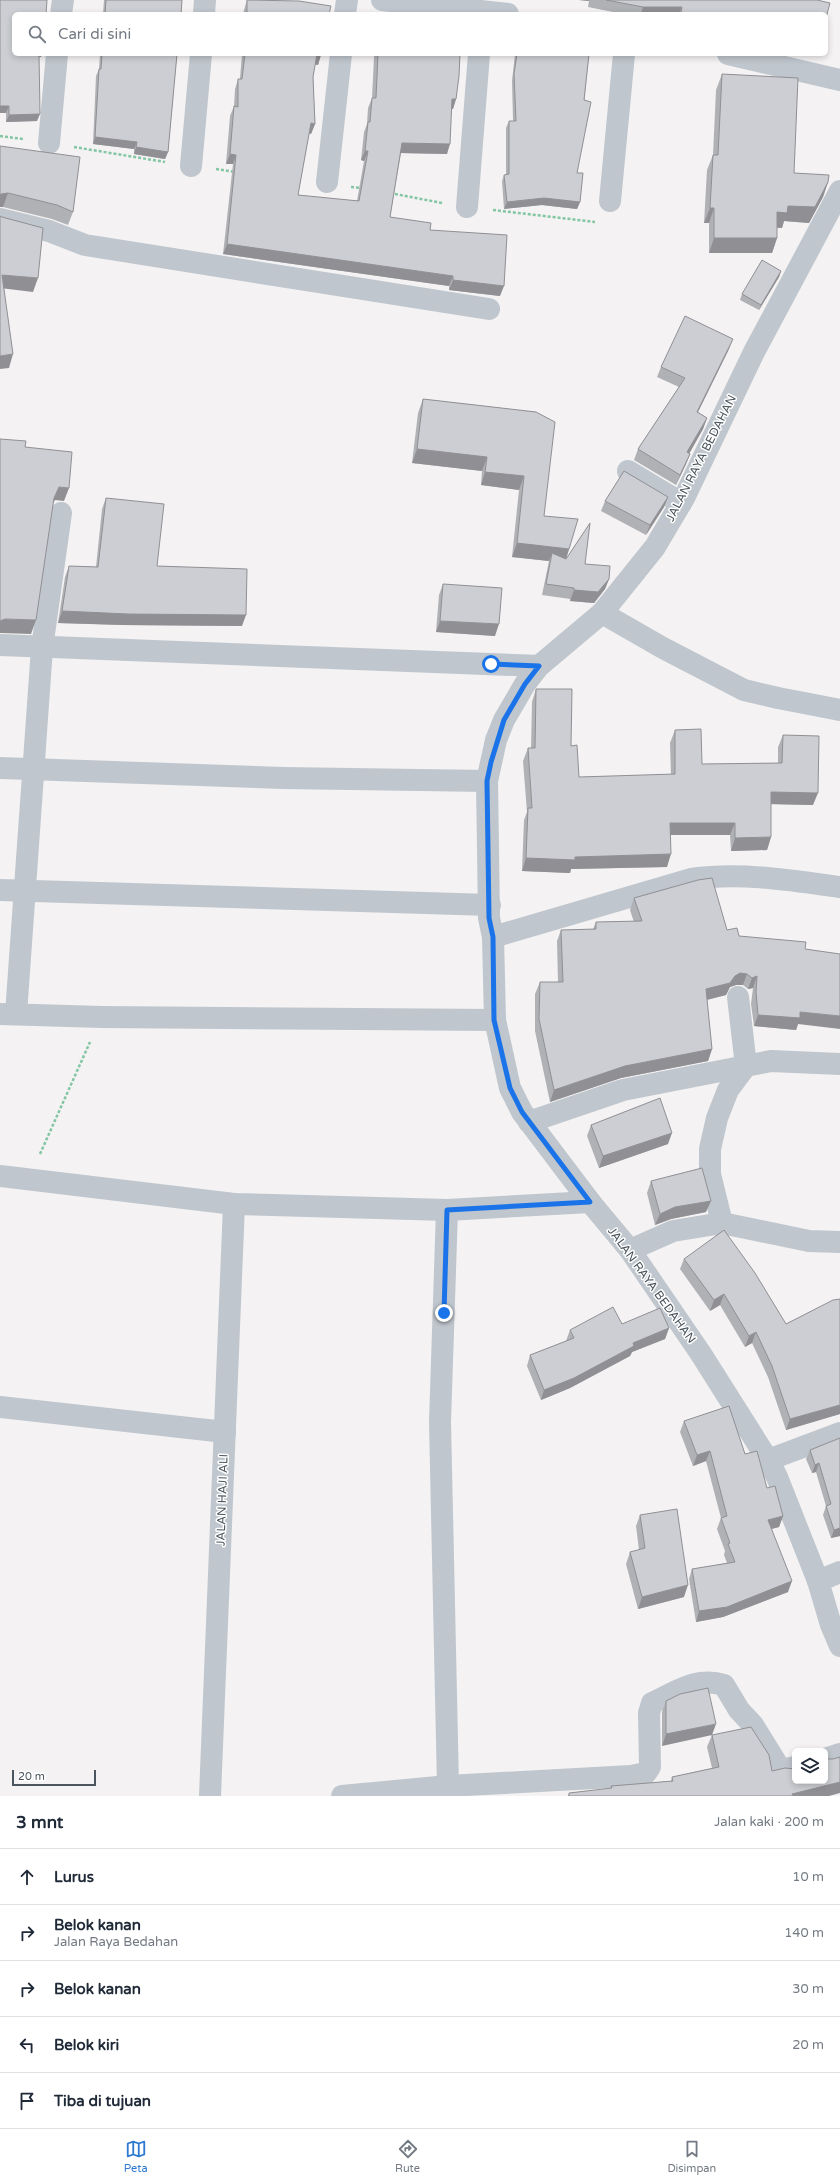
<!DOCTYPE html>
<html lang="id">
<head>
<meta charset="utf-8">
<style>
  :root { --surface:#fff; --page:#f2f2f3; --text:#1f2937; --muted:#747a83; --line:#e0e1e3; --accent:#2e7ad1 }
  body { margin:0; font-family:"Varela Round",sans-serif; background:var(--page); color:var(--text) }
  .controls { position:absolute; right:12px; bottom:12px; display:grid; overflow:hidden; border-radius:6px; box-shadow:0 2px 6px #0003 }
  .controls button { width:36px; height:36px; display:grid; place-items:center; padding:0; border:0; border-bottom:1px solid var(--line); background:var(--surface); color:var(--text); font:20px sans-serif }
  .scale { position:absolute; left:12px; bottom:10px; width:84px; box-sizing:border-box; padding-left:4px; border:2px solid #4c555d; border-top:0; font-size:11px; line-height:14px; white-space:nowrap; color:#4c555d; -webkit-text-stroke:3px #fff; paint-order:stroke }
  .stop { position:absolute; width:12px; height:12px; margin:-9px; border:3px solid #1a73e8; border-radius:50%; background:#fff }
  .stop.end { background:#1a73e8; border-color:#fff; box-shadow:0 1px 4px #0008 }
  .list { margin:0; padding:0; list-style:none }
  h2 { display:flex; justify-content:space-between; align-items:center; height:52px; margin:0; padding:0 16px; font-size:17px }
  h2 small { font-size:13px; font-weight:400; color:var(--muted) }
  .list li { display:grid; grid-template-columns:26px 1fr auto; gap:12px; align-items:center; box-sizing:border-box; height:56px; padding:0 16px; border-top:1px solid var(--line) }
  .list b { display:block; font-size:15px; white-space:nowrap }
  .list p { margin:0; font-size:13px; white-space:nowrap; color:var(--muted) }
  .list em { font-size:13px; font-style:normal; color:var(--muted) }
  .icon { flex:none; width:22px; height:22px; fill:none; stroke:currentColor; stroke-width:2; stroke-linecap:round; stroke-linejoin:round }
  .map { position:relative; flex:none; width:840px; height:1796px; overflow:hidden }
  .search { position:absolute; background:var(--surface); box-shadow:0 2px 6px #0003; left:12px; right:12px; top:12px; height:44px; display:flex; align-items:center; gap:10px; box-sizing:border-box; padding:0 14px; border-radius:6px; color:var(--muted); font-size:15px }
  .sheet { height:332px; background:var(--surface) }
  nav { display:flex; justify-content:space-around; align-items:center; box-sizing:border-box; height:56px; border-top:1px solid var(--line); background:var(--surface); font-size:11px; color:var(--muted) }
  nav a { display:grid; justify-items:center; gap:2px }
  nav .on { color:var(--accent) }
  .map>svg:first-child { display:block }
</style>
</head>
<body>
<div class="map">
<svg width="840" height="1796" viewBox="0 0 840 1796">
  <rect width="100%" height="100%" fill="#f4f2f2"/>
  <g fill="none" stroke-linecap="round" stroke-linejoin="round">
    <g stroke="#82c6a3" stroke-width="2.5" stroke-dasharray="3 2" stroke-linecap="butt">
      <polyline points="0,136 23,139"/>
      <polyline points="74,147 165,162"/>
      <polyline points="216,169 235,172"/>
      <polyline points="351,187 362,188"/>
      <polyline points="390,193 442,203"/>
      <polyline points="493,210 595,222"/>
      <polyline points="40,1154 90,1042"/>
    </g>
    <g stroke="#bfc6cd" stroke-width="22">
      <polyline points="382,0 508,14"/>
      <polyline points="61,14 63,0"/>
      <polyline points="204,14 205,0"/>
      <polyline points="345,14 347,0"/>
      <polyline points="728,54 840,80"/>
      <polyline points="49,143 57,54"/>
      <polyline points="191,166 201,54"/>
      <polyline points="327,182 341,54"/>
      <polyline points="840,191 754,352 684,498 655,547 602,613 539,666 525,684 504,720 496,740 487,781 489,918 493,937 495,1020 510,1088 522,1112 590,1202 630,1250 701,1354 768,1460 777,1477 818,1581 831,1625 840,1646"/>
      <polyline points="610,201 624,54"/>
      <polyline points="467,207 479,54"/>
      <polyline points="0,219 49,231 85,245 489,309"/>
      <polyline points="628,471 681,503"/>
      <polyline points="602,613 663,648 744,690 778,698 840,710"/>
      <polyline points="0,645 539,666"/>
      <polyline points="0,768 283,778 487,781"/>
      <polyline points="0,890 490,905"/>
      <path d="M493,937l198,-58c50,-7 99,1 149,8"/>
      <polyline points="0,1014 102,1017 495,1020"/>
      <polyline points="16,1014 42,648 61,513"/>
      <polyline points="529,1122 623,1090 746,1066 738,997"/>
      <polyline points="0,1176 234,1204 447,1210 590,1202"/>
      <polyline points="447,1210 440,1422 448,1786"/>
      <polyline points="722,1223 710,1174 710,1149 717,1118 728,1090 746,1066 771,1061 840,1064"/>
      <polyline points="630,1250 673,1231 722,1223 809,1241 840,1242"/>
      <polyline points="0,1407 225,1432"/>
      <polyline points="768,1460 840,1433"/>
      <polyline points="818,1581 840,1572"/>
      <polyline points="825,1759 840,1754"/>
      <polyline points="210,1796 234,1204"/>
      <path d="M342,1796l106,-10 183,-10 15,-3 4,-6 -1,-54 3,-10c24,-11 45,-27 72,-18l15,25 14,15 26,42 8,2 8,-2"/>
    </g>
  </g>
  <g fill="#b0b1b5">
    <polygon points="0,0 14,54 42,54 41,57 39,57 37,121 6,122 6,113 0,113"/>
    <polygon points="104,0 182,0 181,14 103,14"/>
    <polygon points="247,0 329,14 243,14 244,10"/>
    <polygon points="579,0 817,0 826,14 623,14 588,7 589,1"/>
    <polygon points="100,54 177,54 168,152 165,159 134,154 134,149 93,144 96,76 99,69"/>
    <polygon points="242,54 321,54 318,65 315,64 313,77 315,124 311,134 309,133 298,195 357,201 364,161 361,160 364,132 367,124 368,108 372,98 374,57 375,54 460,54 456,99 453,109 451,109 447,154 401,153 390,217 430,230 500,296 449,290 449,286 223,254 233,164 226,164 230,116 234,106 235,89 238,79 240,79 241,66"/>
    <polygon points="515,54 589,54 577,173 580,202 577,209 542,205 504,209 502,181 504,175 506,175 506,128 509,121 513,121 512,81"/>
    <polygon points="808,54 816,54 815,56"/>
    <polygon points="722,74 794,173 828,182 823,197 809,223 784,221 782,228 777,228 777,238 772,253 709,253 709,223 704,223 707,170 713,155 716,90"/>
    <polygon points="0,146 73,212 68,225 52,219 3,207"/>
    <polygon points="781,271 779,277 759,310 740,300 742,294"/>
    <polygon points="729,349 698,412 707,418 703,429 689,453 690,454 686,464 676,485 634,460 638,449 679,387 657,377 661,367"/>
    <polygon points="423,399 536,412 544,516 569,549 566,559 585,564 609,579 605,589 594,603 570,601 570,599 542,595 549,561 512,557 519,490 481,485 482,471 412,463 418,413"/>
    <polygon points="668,497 664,507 646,535 601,511 605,501"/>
    <polygon points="106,498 157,566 242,626 123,625 58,623 65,577 69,566 96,567 102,509"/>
    <polygon points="443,584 495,636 436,632 439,595"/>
    <polygon points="536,689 571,746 579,777 671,775 670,743 675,730 702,764 778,763 778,747 783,735 813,805 771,804 771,837 767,850 731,851 730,835 671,835 667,867 571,869 570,873 522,871 524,820 527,812 523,761 528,748 531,748 532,702"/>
    <polygon points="634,898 727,930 739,936 798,1024 796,1030 754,1026 751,1004 753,988 748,989 743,985 736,985 730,987 726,995 707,1000 712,1049 708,1061 621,1078 550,1102 535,1031 535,994 540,982 558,982 557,941 561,930 593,929 596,922 634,922 630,910"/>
    <polygon points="591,1125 668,1144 599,1168 587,1136"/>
    <polygon points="651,1181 706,1212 671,1219 655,1225 647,1193"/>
    <polygon points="684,1259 786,1324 840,1299 840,1414 786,1430 768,1377 752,1343 745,1347 720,1305 710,1311 680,1269"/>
    <polygon points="622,1324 669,1328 665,1339 632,1352 630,1356 570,1388 541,1400 527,1366 530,1355 566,1341 570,1330"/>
    <polygon points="684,1421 745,1454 767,1488 783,1516 779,1527 771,1529 788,1592 723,1617 696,1622 689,1579 692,1569 727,1563 724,1555 725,1551 717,1529 721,1518 706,1461 693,1466 680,1432"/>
    <polygon points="840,1438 840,1536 831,1538 823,1515 826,1506 816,1472 812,1473 806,1459 810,1450"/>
    <polygon points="640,1515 684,1597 638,1609 626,1564 630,1552 639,1550 636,1526"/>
    <polygon points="708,1688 662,1746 662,1712 666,1701"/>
    <polygon points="712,1735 772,1771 829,1796 568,1796 569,1793 611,1789 611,1786 671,1781 672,1777 712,1768 707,1747"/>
  </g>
  <g fill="#909094">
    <polygon points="579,0 589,0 589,1"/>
    <polygon points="643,7 682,7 679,14 641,14"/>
    <polygon points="37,54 42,54 41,57 36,57"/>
    <polygon points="317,54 321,55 318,65 313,64"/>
    <polygon points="452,99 456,99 453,109 448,109"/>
    <polygon points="0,106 9,106 6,113 0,113"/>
    <polygon points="40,114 37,121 6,122 9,115"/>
    <polygon points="311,123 315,124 311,134 308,133"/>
    <polygon points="95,137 137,142 134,149 93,144"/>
    <polygon points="402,143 450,144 447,154 399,153"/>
    <polygon points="136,147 168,152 165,159 134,154"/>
    <polygon points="365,151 368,151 364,161 361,160"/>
    <polygon points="230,154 236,155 233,164 226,164"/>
    <polygon points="828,182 823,197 809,223 784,221 782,228 772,227 777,212"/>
    <polygon points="8,193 3,207 0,207 0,195 1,194"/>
    <polygon points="544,198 580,202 577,209 542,205 504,209 507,202"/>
    <polygon points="710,208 714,208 709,223 704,223"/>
    <polygon points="714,238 777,238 772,253 709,253"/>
    <polygon points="227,244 453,276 449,286 223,254"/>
    <polygon points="781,271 779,277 759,310 761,305"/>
    <polygon points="2,275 38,278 33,292 0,288"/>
    <polygon points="453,280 504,286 500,296 449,290"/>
    <polygon points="733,339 729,349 693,422 697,412"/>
    <polygon points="13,354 9,368 0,369 0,356"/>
    <polygon points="707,418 703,429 684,463 687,452"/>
    <polygon points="417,449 487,457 482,471 412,463"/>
    <polygon points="690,454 686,464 676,485 680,475"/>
    <polygon points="485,472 524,476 519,490 481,485"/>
    <polygon points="59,487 69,488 64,501 55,500 49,511 54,498"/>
    <polygon points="668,497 664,507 646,535 650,525"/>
    <polygon points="517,543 569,549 565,563 552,553 549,561 512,557"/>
    <polygon points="609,579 605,589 594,603 570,601 574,590"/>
    <polygon points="62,611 246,615 242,626 123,625 58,623"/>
    <polygon points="5,619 36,620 31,634 0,633 0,621"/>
    <polygon points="440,621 499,624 495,636 436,632"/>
    <polygon points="771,792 818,793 813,805 766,804"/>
    <polygon points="670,823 735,823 730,835 666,835"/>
    <polygon points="771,837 767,850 731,851 735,838"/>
    <polygon points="671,854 667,867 571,869 570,873 522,871 526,858"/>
    <polygon points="740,973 747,974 743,985 736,985 730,987 726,995 702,1001 706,989"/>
    <polygon points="757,976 753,988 748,989 752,978"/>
    <polygon points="800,1012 840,1016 840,1029 798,1024 796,1030 754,1026 758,1015"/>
    <polygon points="712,1049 708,1061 621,1078 550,1102 554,1090 625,1066"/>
    <polygon points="672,1133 668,1144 599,1168 603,1156"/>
    <polygon points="711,1201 706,1212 671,1219 655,1225 660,1214 675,1207"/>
    <polygon points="724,1294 720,1305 710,1311 714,1300"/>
    <polygon points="669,1328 665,1339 632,1352 630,1356 570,1388 541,1400 544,1390 633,1343"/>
    <polygon points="756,1332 752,1343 745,1347 749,1336"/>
    <polygon points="840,1405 840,1414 786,1430 790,1419"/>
    <polygon points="710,1451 706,1461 693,1466 697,1455"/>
    <polygon points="819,1463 816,1472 812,1473 815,1465"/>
    <polygon points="783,1516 779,1527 764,1531 768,1520"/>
    <polygon points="840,1528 840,1536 831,1538 834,1530"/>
    <polygon points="792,1581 788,1592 723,1617 696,1622 699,1611"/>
    <polygon points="688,1585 684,1597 638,1609 642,1597"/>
    <polygon points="716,1724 712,1735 662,1746 666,1734"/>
    <polygon points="840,1782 840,1793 829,1796 792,1796 792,1794"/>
  </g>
  <g fill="#cdced3" stroke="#909094">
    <polygon points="0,0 47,0 46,14 14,14 14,54 39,54 40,114 9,115 9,106 0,106"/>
    <polygon points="106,0 182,0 181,14 105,14"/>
    <polygon points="247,0 299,1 331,6 329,14 247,14"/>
    <polygon points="606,0 817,0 830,3 826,18 826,14 687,14 681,13 682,7 643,7"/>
    <polygon points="102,54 177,54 168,152 136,147 137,142 95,137 99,69 101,69"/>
    <polygon points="245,54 321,54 321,55 317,54 313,77 315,124 311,123 298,195 359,201 368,151 365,151 368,122 370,122 372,98 376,98 378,54 460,54 459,76 456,99 452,99 450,144 402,143 390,217 431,223 430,230 507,235 504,286 453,280 453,276 227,244 236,155 230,154 234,106 238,107 238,79 242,79"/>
    <polygon points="517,54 589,54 584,100 591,102 577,173 583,173 580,202 544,198 507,202 504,175 509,174 509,121 516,121 514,74"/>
    <polygon points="722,74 798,78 794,173 829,175 828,182 815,207 788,206 787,213 777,212 777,238 714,238 714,208 710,208 713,155 718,155"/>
    <polygon points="0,146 80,157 73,212 57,205 8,193 1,194 0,195"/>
    <polygon points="0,216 2,217 43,228 38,278 2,275 13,354 0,356"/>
    <polygon points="762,260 781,271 761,305 742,294"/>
    <polygon points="685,316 733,339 697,412 707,418 687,452 690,454 680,475 638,449 685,378 661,367"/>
    <polygon points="423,399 536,412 555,422 544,516 578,519 569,549 517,543 524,476 485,472 487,457 417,449"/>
    <polygon points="0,439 26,441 25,447 72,452 69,488 59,487 54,498 36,620 5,619 0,621"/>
    <polygon points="624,471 668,497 650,525 605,501"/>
    <polygon points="106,498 164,504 157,566 247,569 246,615 128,614 62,611 69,566 98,567"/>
    <polygon points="590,523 585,564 610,566 609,579 598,592 574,590 574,588 546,584 552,553 566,559"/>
    <polygon points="443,584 502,588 499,624 440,621"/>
    <polygon points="536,689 572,689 571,746 577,745 579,777 675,774 675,730 701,729 702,764 782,763 783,735 819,736 818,793 771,792 771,837 735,838 735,823 670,823 671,854 575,857 575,860 526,858 528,808 532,808 528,748 535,748"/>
    <polygon points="712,878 727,930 737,928 739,936 806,942 805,949 840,954 840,1016 800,1012 800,1018 758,1015 756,992 757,976 752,978 747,974 740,973 735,976 730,983 706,989 712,1049 625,1066 554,1090 539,1019 540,982 563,982 561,930 596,929 596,922 642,921 634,898 698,880"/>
    <polygon points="660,1098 672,1133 603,1156 591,1125"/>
    <polygon points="702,1168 711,1201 675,1207 660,1214 651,1181"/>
    <polygon points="724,1230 755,1273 786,1324 833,1300 840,1299 840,1405 790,1419 772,1366 756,1332 749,1336 724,1294 714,1300 684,1259"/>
    <polygon points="613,1307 622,1324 660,1308 669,1328 633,1343 634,1346 574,1378 544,1390 530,1355 574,1338 570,1330"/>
    <polygon points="729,1406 745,1454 757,1451 767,1488 775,1486 783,1516 768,1520 792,1581 727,1607 699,1611 692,1569 735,1562 728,1544 730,1543 721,1518 727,1516 710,1451 697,1455 684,1421"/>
    <polygon points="840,1438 840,1528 834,1530 826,1506 831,1504 819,1463 815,1465 810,1450"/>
    <polygon points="677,1509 688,1585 642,1597 630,1552 645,1548 640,1515"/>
    <polygon points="708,1688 716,1724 666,1734 666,1701 680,1694"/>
    <polygon points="751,1727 769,1755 772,1771 785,1768 795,1769 795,1781 825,1781 825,1759 833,1759 840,1757 840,1782 792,1794 793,1796 569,1796 569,1793 612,1788 611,1786 673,1781 672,1777 719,1767 712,1735"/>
  </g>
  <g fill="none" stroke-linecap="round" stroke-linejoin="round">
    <polyline stroke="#1a73e8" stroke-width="5" points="444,1313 447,1210 590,1202 522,1112 510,1088 494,1020 493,937 489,918 487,781 491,762 504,720 525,684 539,666 491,664"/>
  </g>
  <g text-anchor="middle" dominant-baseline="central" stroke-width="3" stroke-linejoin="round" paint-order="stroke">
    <g font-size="12" fill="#4c555d" stroke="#fff">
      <text transform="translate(701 458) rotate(-63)">JALAN RAYA BEDAHAN</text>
      <text transform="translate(652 1285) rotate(54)">JALAN RAYA BEDAHAN</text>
      <text transform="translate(222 1500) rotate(-88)">JALAN HAJI ALI</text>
    </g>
  </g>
</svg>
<div class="controls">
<button><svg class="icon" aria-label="layers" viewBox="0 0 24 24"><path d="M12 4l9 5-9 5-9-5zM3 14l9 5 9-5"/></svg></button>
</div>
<div class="scale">20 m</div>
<div class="stop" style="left:491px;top:664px"></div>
<div class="stop end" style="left:444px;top:1313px"></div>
<div class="search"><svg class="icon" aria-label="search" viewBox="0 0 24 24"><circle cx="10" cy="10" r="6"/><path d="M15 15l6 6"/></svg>Cari di sini</div>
</div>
<section class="sheet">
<h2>3 mnt<small>Jalan kaki · 200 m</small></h2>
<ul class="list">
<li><svg class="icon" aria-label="ahead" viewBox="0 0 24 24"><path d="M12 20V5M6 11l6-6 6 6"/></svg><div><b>Lurus</b></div><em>10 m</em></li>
<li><svg class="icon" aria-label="right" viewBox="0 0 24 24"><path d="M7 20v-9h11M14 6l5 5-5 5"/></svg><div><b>Belok kanan</b><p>Jalan Raya Bedahan</p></div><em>140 m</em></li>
<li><svg class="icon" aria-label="right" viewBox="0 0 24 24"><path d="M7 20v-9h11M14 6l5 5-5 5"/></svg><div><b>Belok kanan</b></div><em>30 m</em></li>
<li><svg class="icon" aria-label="left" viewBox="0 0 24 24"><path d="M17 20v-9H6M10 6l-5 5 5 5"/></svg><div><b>Belok kiri</b></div><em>20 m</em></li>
<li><svg class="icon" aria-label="arrive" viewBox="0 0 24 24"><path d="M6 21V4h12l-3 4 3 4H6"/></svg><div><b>Tiba di tujuan</b></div></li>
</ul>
</section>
<nav>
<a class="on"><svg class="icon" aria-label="map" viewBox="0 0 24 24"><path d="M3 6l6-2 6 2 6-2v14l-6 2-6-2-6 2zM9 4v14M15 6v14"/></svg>Peta</a>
<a><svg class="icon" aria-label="directions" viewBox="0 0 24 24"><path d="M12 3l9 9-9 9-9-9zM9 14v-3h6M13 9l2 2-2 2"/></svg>Rute</a>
<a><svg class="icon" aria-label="saved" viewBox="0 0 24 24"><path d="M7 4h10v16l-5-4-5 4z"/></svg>Disimpan</a>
</nav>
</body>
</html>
